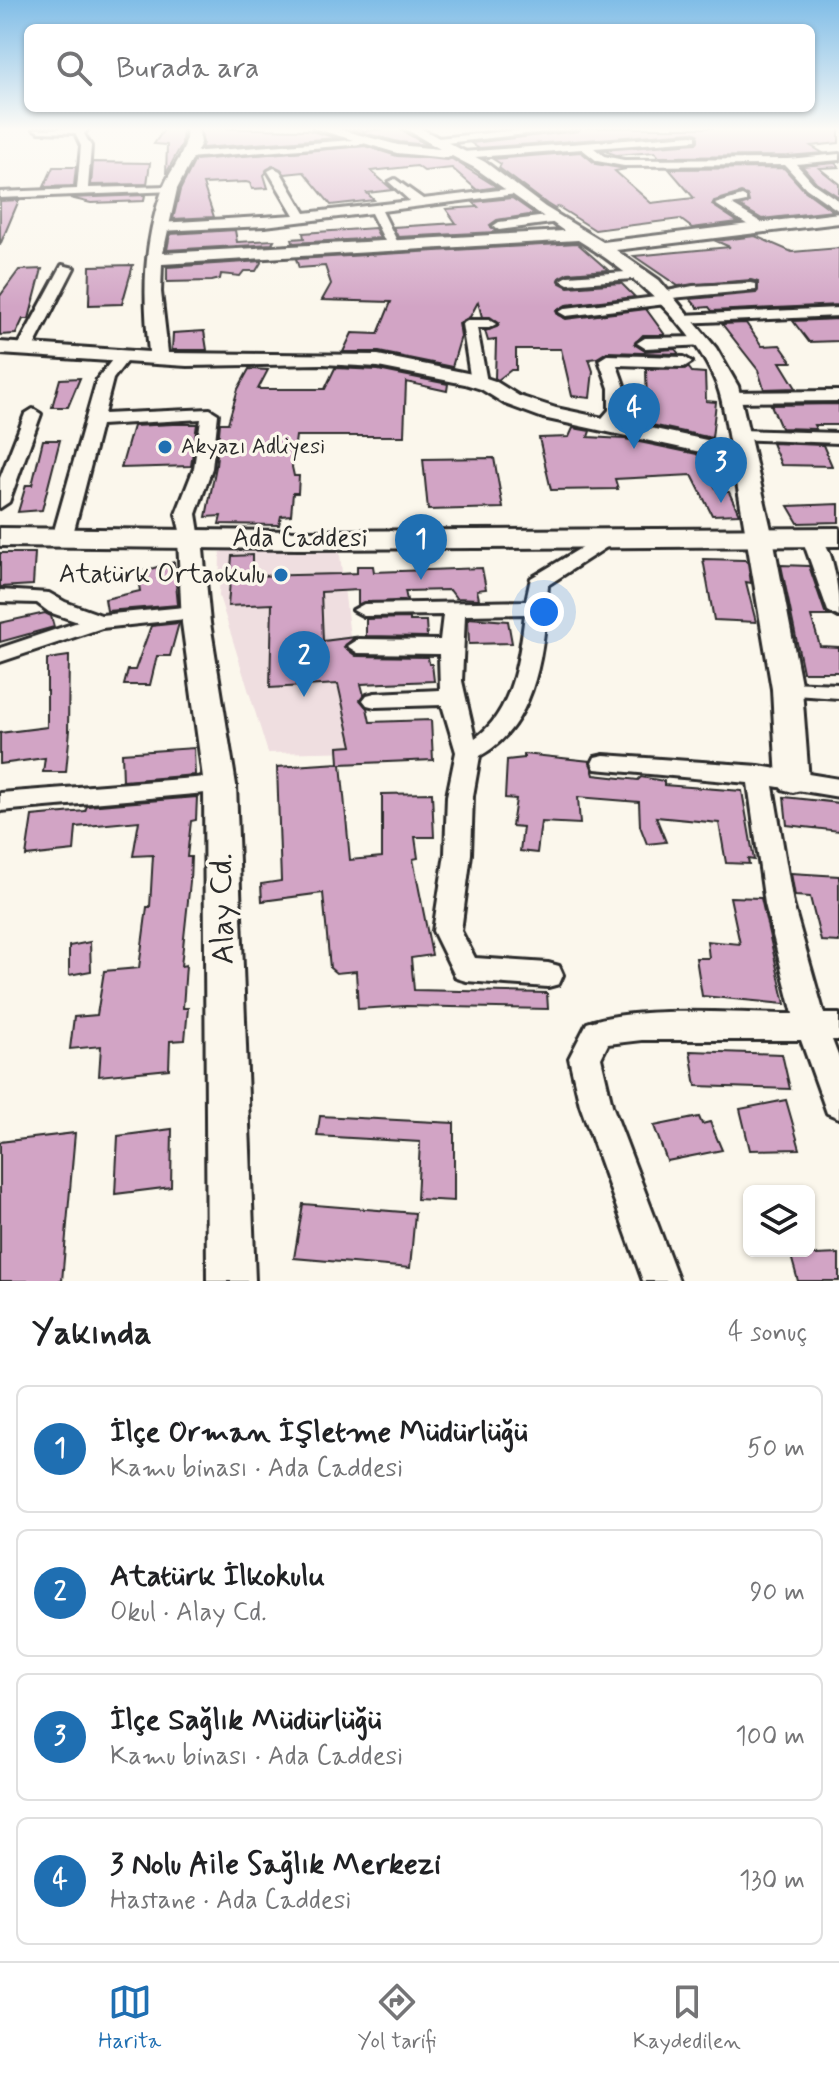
<!DOCTYPE html>
<html lang="tr">
<head>
<meta charset="utf-8">
<style>
  :root { --surface:#fff; --page:#f6f6f6; --text:#202124; --muted:#757577; --line:#e0e0e0; --accent:#1f6fb2 }
  body { margin:0; font-family:Mynerve,sans-serif; background:var(--page); color:var(--text) }
  .controls { position:absolute; right:24px; bottom:24px; display:grid; overflow:hidden; border-radius:12px; box-shadow:0 2px 6px #0004 }
  .controls button { width:72px; height:72px; display:grid; place-items:center; padding:0; border:0; border-bottom:2px solid var(--line); background:var(--surface); color:var(--text); font:40px sans-serif }
  .you { position:absolute; left:544px; top:612px; width:28px; height:28px; margin:-20px; border:6px solid #fff; border-radius:50%; background:#1a73e8; box-shadow:0 0 0 12px #1a73e833 }
  .badge { display:grid; place-items:center; width:52px; height:52px; border-radius:50%; background:var(--accent); color:#fff; font-size:26px; font-weight:700 }
  .pin { position:absolute; translate:-50% -66px; filter:drop-shadow(0 2px 4px #0008) }
  .pin::after { content:''; position:absolute; top:42px; width:28px; height:24px; background:inherit; clip-path:polygon(0 0,100% 0,50% 100%) }
  .list { margin:0; padding:0; list-style:none }
  h2 { display:flex; justify-content:space-between; align-items:center; height:104px; margin:0; padding:0 32px; font-size:34px }
  h2 small { font-size:26px; font-weight:400; color:var(--muted) }
  .list li { display:grid; grid-template-columns:52px 1fr auto; gap:24px; align-items:center; box-sizing:border-box; height:128px; margin:0 16px 16px; padding:0 16px; border:2px solid var(--line); border-radius:12px }
  .list b { display:block; font-size:30px; white-space:nowrap }
  .list p { margin:0; font-size:26px; white-space:nowrap; color:var(--muted) }
  .list em { font-size:26px; font-style:normal; color:var(--muted) }
  .icon { flex:none; width:44px; height:44px; fill:none; stroke:currentColor; stroke-width:2; stroke-linecap:round; stroke-linejoin:round }
  .map { position:relative; flex:none; width:839px; height:1281px; overflow:hidden }
  .search { position:absolute; background:var(--surface); box-shadow:0 2px 6px #0004; left:24px; right:24px; top:24px; height:88px; display:flex; align-items:center; gap:20px; box-sizing:border-box; padding:0 28px; border-radius:12px; color:var(--muted); font-size:30px }
  .sheet { height:680px; background:var(--surface) }
  nav { display:flex; justify-content:space-around; align-items:center; box-sizing:border-box; height:112px; border-top:2px solid var(--line); background:var(--surface); font-size:22px; color:var(--muted) }
  nav a { display:grid; justify-items:center; gap:4px }
  nav .on { color:var(--accent) }
  .map>svg:first-child { display:block }
</style>
</head>
<body>
<div class="map">
<svg width="839" height="1281" viewBox="0 0 839 1281">
  <rect width="100%" height="100%" fill="#fbf7ec"/>
  <filter id="ink" filterUnits="userSpaceOnUse"><feTurbulence type="fractalNoise" baseFrequency=".0125" numOctaves="2"/><feDisplacementMap in="SourceGraphic" scale="16" xChannelSelector="R" yChannelSelector="G"/><feConvolveMatrix kernelMatrix="1 2 1 2 8 2 1 2 1" color-interpolation-filters="sRGB"/></filter>
  <g filter="url(#ink)">
    <polygon fill="#efdee0" points="225,547 339,547 364,751 268,753 219,596 220,554"/>
    <g fill="#d2a4c5" stroke="#2b2b2b" stroke-width="2">
      <polygon points="165,128 183,128 182,144 166,174 167,145 154,144"/>
      <polygon points="201,128 308,130 337,138 202,148"/>
      <polygon points="359,128 364,131 397,128 427,145 399,142 348,129"/>
      <polygon points="581,128 839,128 839,143 811,146 823,153 788,156 659,157 655,152 616,155 602,150 696,143 698,134 692,132 478,148 471,143 578,131"/>
      <polygon points="365,146 397,156 452,159 497,187 477,190 452,168 424,171 417,166 371,171 393,190 367,193 374,200 331,205 304,172 285,174 273,165 264,175 268,188 252,189 250,183 246,182 203,184 214,217 173,219 180,190 195,160"/>
      <polygon points="581,152 596,164 626,169 615,171 651,203 694,198 669,169 784,168 804,190 833,211 762,219 740,206 749,202 747,195 741,193 714,201 712,205 738,222 692,228 680,219 595,230 557,206 555,209 547,204 499,168 501,164 493,159"/>
      <polygon points="93,162 150,163 147,184 91,185"/>
      <polygon points="835,163 839,167 819,168 839,184 839,197 816,182 802,166"/>
      <polygon points="53,167 76,167 74,186 44,187"/>
      <polygon points="145,195 144,201 91,203 70,198"/>
      <polygon points="512,198 535,214 497,220 490,225 496,232 398,237 393,227 456,223 446,209 478,207 473,202"/>
      <polygon points="19,200 0,245 0,201"/>
      <polygon points="375,228 380,238 293,243 292,239 304,238 303,233"/>
      <polygon points="235,230 237,242 274,240 272,244 167,250 170,234"/>
      <polygon points="755,236 792,252 839,248 839,305 712,311 709,307 698,308 690,299 756,293 758,282 751,280 678,286 634,256 730,247 716,241"/>
      <polygon points="577,243 608,270 568,273 560,277 560,283 568,287 621,283 635,297 566,305 556,311 558,315 566,319 646,309 665,335 643,335 634,344 645,351 675,349 679,354 607,352 597,358 589,359 593,371 590,398 572,396 561,349 516,349 516,370 511,370 498,380 495,378 496,340 488,341 485,331 497,327 499,323 490,317 482,317 478,302 470,317 459,323 461,336 452,367 379,352 343,352 352,333 378,334 391,302 322,300 331,284 325,266 299,268 296,259"/>
      <polygon points="262,261 256,271 244,271 240,276 221,274 220,279 212,281 167,282 167,267"/>
      <polygon points="133,265 122,304 89,305 90,266"/>
      <polygon points="42,269 29,319 23,319 16,334 0,335 0,296 19,270"/>
      <polygon points="839,319 839,341 809,342 793,321"/>
      <polygon points="746,323 762,346 780,345 792,362 780,362 796,388 764,389 758,370 722,324"/>
      <polygon points="204,331 207,350 172,350 173,333"/>
      <polygon points="335,368 378,370 448,384 447,391 406,382 404,436 296,436 292,467 294,476 299,476 298,493 293,493 291,515 281,516 279,525 219,524 221,516 206,517 216,466 220,423 228,423 238,389 249,369 268,370 258,389 325,389"/>
      <polygon points="689,368 692,372 705,373 706,401 716,402 712,438 633,421 638,408 647,409 646,369"/>
      <polygon points="80,378 68,407 52,407 60,379"/>
      <polygon points="839,404 839,425 814,425 816,429 781,428 771,405"/>
      <polygon points="173,424 197,424 191,466 121,468 133,426"/>
      <polygon points="573,428 590,431 588,437 625,439 697,454 718,492 729,492 739,514 712,515 692,475 615,479 618,489 551,490 539,438 569,437"/>
      <polygon points="43,440 60,440 42,510 18,512 26,485 32,485"/>
      <polygon points="772,443 823,445 832,466 781,465"/>
      <polygon points="494,458 503,508 428,510 423,459"/>
      <polygon points="839,504 839,522 798,523 788,506"/>
      <polygon points="0,553 35,553 33,585 0,587"/>
      <polygon points="252,555 252,576 340,574 357,573 357,566 373,566 374,572 482,568 486,589 477,590 479,599 456,598 450,590 405,591 407,600 358,604 358,590 321,592 323,641 355,637 344,647 356,656 428,657 429,664 432,664 434,681 361,684 364,695 360,700 367,708 370,722 431,720 433,760 341,764 350,860 382,857 382,794 432,793 434,837 415,837 418,858 413,859 432,955 411,958 414,990 547,993 548,1009 406,1006 358,1009 356,971 336,973 330,968 323,893 262,901 261,884 281,881 277,767 339,763 338,747 352,746 338,684 270,688 272,604 228,606 232,556"/>
      <polygon points="703,559 745,560 748,563 751,583 746,582 756,622 714,620"/>
      <polygon points="174,562 178,605 107,611 105,599 140,591 137,573"/>
      <polygon points="781,565 809,566 825,612 831,616 811,616 820,646 839,647 839,672 803,672"/>
      <polygon points="45,613 51,616 54,627 0,642 0,623"/>
      <polygon points="410,618 410,621 426,621 427,637 366,636 366,619"/>
      <polygon points="468,618 508,621 512,643 469,644"/>
      <polygon points="179,623 170,656 157,656 150,685 124,685 128,670 135,670 151,626"/>
      <polygon points="69,656 68,731 70,730 66,772 43,772 45,758 0,764 0,733 47,727 47,659"/>
      <polygon points="194,748 195,775 123,781 122,753"/>
      <polygon points="524,754 590,761 594,775 638,780 641,777 664,781 664,785 742,791 754,860 748,859 749,864 726,863 719,823 656,817 666,842 647,844 640,826 639,802 578,797 580,824 541,822 537,853 520,851 523,827 512,826 516,799 505,798 507,760 524,758"/>
      <polygon points="197,797 196,820 191,821 187,857 191,857 190,882 181,966 186,965 183,1008 188,1008 185,1040 170,1041 169,1069 99,1076 101,1046 70,1049 74,1017 97,1015 104,971 139,968 147,907 150,907 153,855 133,856 139,821 76,827 74,851 26,856 32,816 85,811 87,806"/>
      <polygon points="784,797 839,803 839,831 787,825"/>
      <polygon points="791,873 839,876 839,942 821,941 810,897 795,896"/>
      <polygon points="730,897 761,898 785,1004 702,996 696,958 709,958 707,941 740,944"/>
      <polygon points="90,942 91,971 69,975 69,946"/>
      <polygon points="690,1051 782,1054 790,1089 696,1086"/>
      <polygon points="786,1100 800,1149 750,1150 740,1109"/>
      <polygon points="320,1116 454,1123 454,1201 417,1199 420,1142 317,1136"/>
      <polygon points="699,1117 702,1124 710,1122 722,1150 667,1161 654,1126"/>
      <polygon points="172,1129 171,1187 115,1194 118,1136"/>
      <polygon points="75,1133 62,1281 0,1281 0,1142"/>
      <polygon points="303,1204 415,1213 410,1268 294,1258"/>
      <polygon points="839,1254 839,1281 798,1281 791,1256"/>
    </g>
    <g fill="none" stroke-linecap="round" stroke-linejoin="round">
      <defs>
        <g id="minor">
          <polygon points="88,128 84,134 91,146 88,188 170,186 176,189 174,191 0,198 0,192 77,189 81,146 75,133 39,132 34,129"/>
          <polygon points="540,128 578,128 437,144 432,141 437,138"/>
          <polygon points="692,135 696,136 696,140 594,148 604,156 624,160 788,159 839,154 839,160 796,164 814,184 839,201 839,211 806,188 785,165 624,166 597,161 582,149 462,158 457,155 462,152"/>
          <polygon points="367,139 368,141 363,144 188,158 183,155 188,152"/>
          <polygon points="274,168 280,171 305,213 410,201 389,182 395,179 423,199 516,188 522,191 516,194 382,211 400,247 394,251 388,247 371,213 265,226 160,231 154,227 160,223 294,215 268,171"/>
          <polygon points="742,196 746,198 746,202 732,205 764,224 764,230 756,230 715,204"/>
          <polygon points="555,215 559,216 559,222 499,230 493,226 499,222"/>
          <polygon points="62,265 74,268 32,350 24,355 19,353 16,350"/>
          <polygon points="640,271 645,272 645,278 568,284 561,280 568,276"/>
          <polygon points="751,283 756,284 756,290 672,298 671,303 666,304 566,316 559,312 566,308 656,297 657,293 693,286"/>
          <polygon points="839,308 839,316 681,323 674,319 681,315"/>
          <polygon points="469,320 489,320 496,324 489,328 477,328 487,382 479,387 471,382 462,324"/>
          <polygon points="700,337 705,339 705,345 645,348 637,343 645,338"/>
          <polygon points="121,353 129,358 113,379 104,414 210,409 218,414 212,468 196,514 200,539 197,543 183,543 176,514 194,468 201,419 101,425 72,538 62,544 52,538 97,379 116,355"/>
          <polygon points="607,355 684,357 692,362 684,367 617,365 625,388 625,411 611,428 605,429 597,424 609,410 609,388 599,360"/>
          <polygon points="839,391 839,401 730,402 722,397 730,392"/>
          <polygon points="33,409 41,414 9,502 0,508 0,478 25,414"/>
          <polygon points="739,430 839,433 839,443 733,439 730,435 733,431"/>
          <path d="M812,532c23,6 27,65 27,85l-11,-6 -26,-73z"/>
          <path d="M606,533l7,2 3,4 -3,4 -65,42c-4,61 -9,138 -68,171l-7,40 -2,58 -10,77 14,27 73,5 11,3 4,9 -4,9 -11,3 -82,-6 -10,-3 -23,-47 12,-77 2,-58 9,-44 -14,-47 -67,2 -8,-2 -4,-5 4,-5 8,-2 65,-3 -1,-36 -81,-1 -11,-7 11,-7 82,1 3,-25 -79,1 -11,-6 11,-6 162,-3 5,-23zM525,614c-5,41 -12,99 -50,124l-13,-57 3,-66z"/>
          <polygon points="0,590 49,593 65,602 101,615 195,606 206,612 195,618 102,628 0,662 0,648 78,622 49,612 37,603 0,602"/>
          <polygon points="787,682 839,684 839,698 779,694 775,689 779,684"/>
          <path d="M604,755l155,11 80,13v18l-66,-11 20,118 31,110h15v26h-7l7,18v60l-12,-5 -26,-73h-159l-34,4 -7,14 11,47 67,176h-36l-63,-176 -11,-47 18,-35c50,-18 150,-9 206,-9l-28,-110 -17,-121 -153,-14 -3,-6 3,-6z"/>
          <polygon points="220,776 229,779 233,785 229,791 0,811 0,793"/>
        </g>
        <g id="tertiary">
          <path d="M186,128h12l3,15 -24,46 -14,64 401,-22 -89,-63 -23,-12 -5,2 -50,-5 -84,-25h21l64,17 42,4 -36,-21h16l65,34 60,45 58,35 236,-29v10l-223,27 43,30 57,68 22,38 35,152 29,151 7,92 -5,8 -11,3 -11,-3 -5,-8 -5,-92 -39,-230 -190,-41 -38,-14 -24,-15 -16,-5 -87,-17 -55,-3 -136,2 -187,-12v-12l149,10c-6,-58 -6,-106 13,-161 8,-23 27,-38 24,-63zM578,240c54,33 115,84 139,145 7,18 9,41 13,60l-174,-37 -37,-12 -24,-15 -18,-6 -99,-20 -210,-2 -7,-61 1,-28z"/>
          <polygon points="190,532 199,534 202,539 210,623 236,785 255,1281 207,1281 204,785 182,623 178,539 181,534"/>
        </g>
        <polygon id="secondary" points="0,528 300,531 839,528 839,546 300,549 0,546"/>
      </defs>
      <use href="#minor" stroke="#2b2b2b" stroke-width="6"/>
      <use href="#tertiary" stroke="#2b2b2b" stroke-width="6"/>
      <use href="#secondary" stroke="#2b2b2b" stroke-width="6"/>
      <use href="#minor" fill="#fbf7ec" fill-rule="evenodd"/>
      <use href="#tertiary" fill="#fbf7ec" fill-rule="evenodd"/>
      <use href="#secondary" fill="#fbf7ec" fill-rule="evenodd"/>
    </g>
  </g>
  <linearGradient id="sky" x2="0" y2="1"><stop stop-color="#80bde7"/><stop offset="0.42" stop-color="#fdfbf6"/><stop offset="1" stop-color="#fdfbf6" stop-opacity="0"/></linearGradient>
  <rect width="839" height="307" fill="url(#sky)"/>
  <g fill="#1f6fb2" stroke="#fbf7ec" stroke-width="3">
    <circle cx="165" cy="447" r="8"/>
    <circle cx="281" cy="575" r="8"/>
  </g>
  <g text-anchor="middle" dominant-baseline="central" stroke-width="7" stroke-linejoin="round" paint-order="stroke">
    <g font-size="22" fill="#2b2b2b" stroke="#fbf7ec" text-anchor="start">
      <text x="181" y="447">Akyazı Adliyesi</text>
    </g>
    <g font-size="26" fill="#2b2b2b" stroke="#fbf7ec">
      <text x="300" y="539">Ada Caddesi</text>
    </g>
    <g font-size="26" fill="#2b2b2b" stroke="#fbf7ec" text-anchor="end">
      <text x="265" y="575">Atatürk Ortaokulu</text>
    </g>
    <g font-size="32" fill="#2b2b2b" stroke="#fbf7ec">
      <text transform="translate(223 909) rotate(-91)">Alay Cd.</text>
    </g>
  </g>
</svg>
<div class="controls">
<button><svg class="icon" aria-label="layers" viewBox="0 0 24 24"><path d="M12 4l9 5-9 5-9-5zM3 14l9 5 9-5"/></svg></button>
</div>
<div class="you"></div>
<div class="pin badge" style="left:421px;top:580px">1</div>
<div class="pin badge" style="left:304px;top:697px">2</div>
<div class="pin badge" style="left:721px;top:503px">3</div>
<div class="pin badge" style="left:634px;top:449px">4</div>
<div class="search"><svg class="icon" aria-label="search" viewBox="0 0 24 24"><circle cx="10" cy="10" r="6"/><path d="M15 15l6 6"/></svg>Burada ara</div>
</div>
<section class="sheet">
<h2>Yakında<small>4 sonuç</small></h2>
<ul class="list">
<li><span class="badge">1</span><div><b>İlçe Orman İşletme Müdürlüğü</b><p>Kamu binası · Ada Caddesi</p></div><em>50 m</em></li>
<li><span class="badge">2</span><div><b>Atatürk İlkokulu</b><p>Okul · Alay Cd.</p></div><em>90 m</em></li>
<li><span class="badge">3</span><div><b>İlçe Sağlık Müdürlüğü</b><p>Kamu binası · Ada Caddesi</p></div><em>100 m</em></li>
<li><span class="badge">4</span><div><b>3 Nolu Aile Sağlık Merkezi</b><p>Hastane · Ada Caddesi</p></div><em>130 m</em></li>
</ul>
</section>
<nav>
<a class="on"><svg class="icon" aria-label="map" viewBox="0 0 24 24"><path d="M3 6l6-2 6 2 6-2v14l-6 2-6-2-6 2zM9 4v14M15 6v14"/></svg>Harita</a>
<a><svg class="icon" aria-label="directions" viewBox="0 0 24 24"><path d="M12 3l9 9-9 9-9-9zM9 14v-3h6M13 9l2 2-2 2"/></svg>Yol tarifi</a>
<a><svg class="icon" aria-label="saved" viewBox="0 0 24 24"><path d="M7 4h10v16l-5-4-5 4z"/></svg>Kaydedilen</a>
</nav>
</body>
</html>
